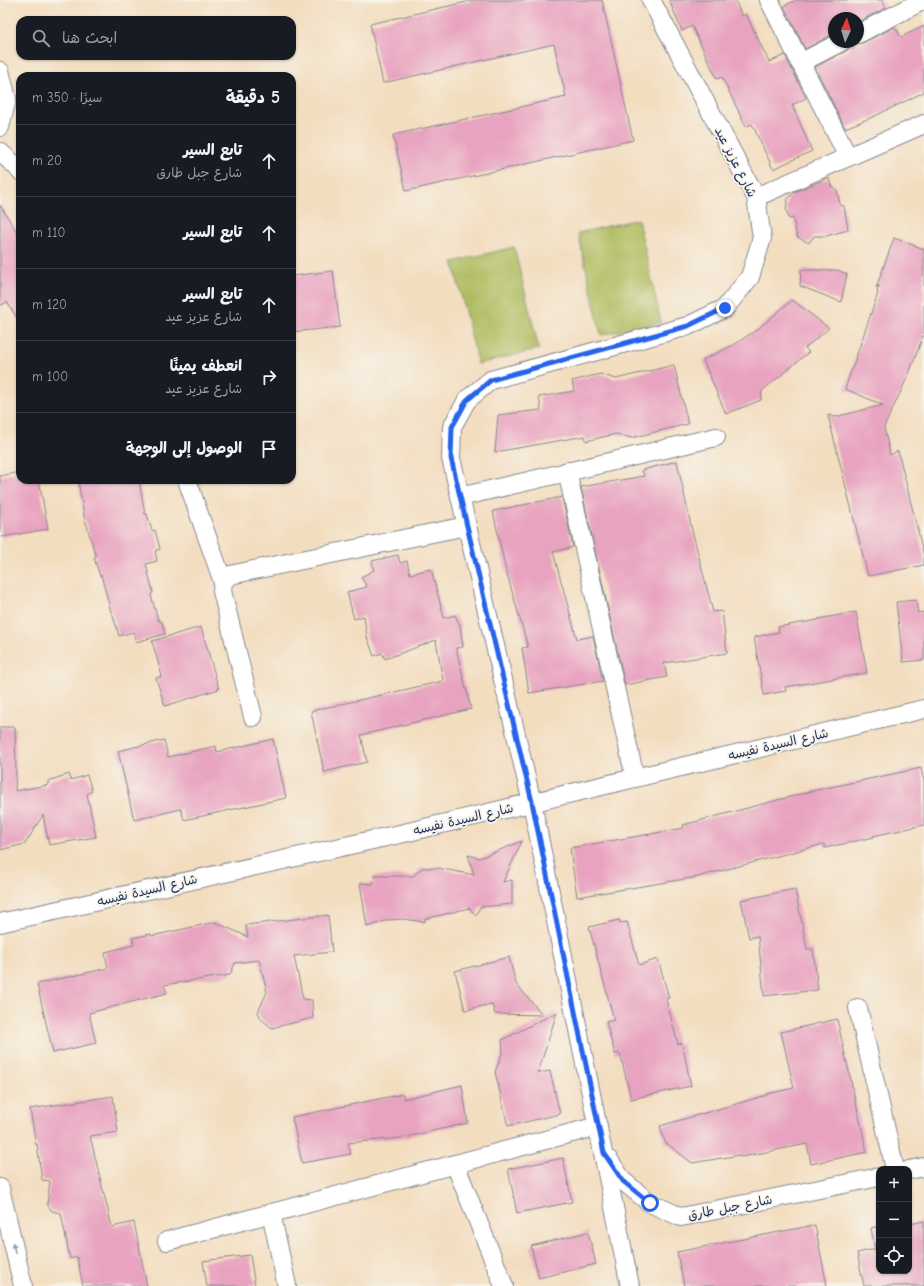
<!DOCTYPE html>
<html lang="ar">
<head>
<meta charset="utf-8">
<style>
  :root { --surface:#171b24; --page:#242831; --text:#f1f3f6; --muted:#9ea1a6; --line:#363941 }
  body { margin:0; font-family:"Comic Neue","Playpen Sans Arabic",sans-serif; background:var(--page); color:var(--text); direction:rtl }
  .controls { position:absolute; right:12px; bottom:12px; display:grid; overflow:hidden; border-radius:8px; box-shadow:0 1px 3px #0004 }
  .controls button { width:36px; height:36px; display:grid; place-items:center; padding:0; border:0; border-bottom:1px solid var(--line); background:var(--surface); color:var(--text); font:20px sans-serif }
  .compass { position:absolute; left:828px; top:12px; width:36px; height:36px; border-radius:50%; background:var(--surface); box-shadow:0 1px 3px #0004; rotate:4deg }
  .stop { position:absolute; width:12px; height:12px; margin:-9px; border:3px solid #2563eb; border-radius:50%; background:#fff }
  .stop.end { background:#2563eb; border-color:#fff; box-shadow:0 1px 4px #0008 }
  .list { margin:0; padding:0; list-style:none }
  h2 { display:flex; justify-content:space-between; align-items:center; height:52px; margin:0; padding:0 16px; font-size:17px }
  h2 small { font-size:13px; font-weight:400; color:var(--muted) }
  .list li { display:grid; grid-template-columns:26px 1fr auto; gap:12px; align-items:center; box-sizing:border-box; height:72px; padding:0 16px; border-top:1px solid var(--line) }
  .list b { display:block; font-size:15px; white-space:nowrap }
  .list p { margin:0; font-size:13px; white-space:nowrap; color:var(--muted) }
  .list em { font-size:13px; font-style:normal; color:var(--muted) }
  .icon { flex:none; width:22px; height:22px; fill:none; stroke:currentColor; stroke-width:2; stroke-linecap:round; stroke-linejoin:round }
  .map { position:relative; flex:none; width:924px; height:1286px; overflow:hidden; direction:ltr }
  .search { position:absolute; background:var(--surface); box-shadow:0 1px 3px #0004; left:16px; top:16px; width:280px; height:44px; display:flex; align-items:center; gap:10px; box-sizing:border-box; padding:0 14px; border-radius:12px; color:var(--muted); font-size:15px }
  .panel { position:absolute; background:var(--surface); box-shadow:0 1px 3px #0004; left:16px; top:72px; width:280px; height:412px; border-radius:12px; direction:rtl }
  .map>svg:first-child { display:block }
</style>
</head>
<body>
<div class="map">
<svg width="924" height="1286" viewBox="0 0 924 1286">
  <rect width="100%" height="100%" fill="#f7f3e8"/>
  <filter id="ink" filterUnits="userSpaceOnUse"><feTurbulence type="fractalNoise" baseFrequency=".025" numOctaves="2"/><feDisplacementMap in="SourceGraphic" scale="8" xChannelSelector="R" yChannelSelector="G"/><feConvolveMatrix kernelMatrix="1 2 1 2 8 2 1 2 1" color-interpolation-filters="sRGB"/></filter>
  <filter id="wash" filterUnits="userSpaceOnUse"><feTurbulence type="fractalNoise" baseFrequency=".012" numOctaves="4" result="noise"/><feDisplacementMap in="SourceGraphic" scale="16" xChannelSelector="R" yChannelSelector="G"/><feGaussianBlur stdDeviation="0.9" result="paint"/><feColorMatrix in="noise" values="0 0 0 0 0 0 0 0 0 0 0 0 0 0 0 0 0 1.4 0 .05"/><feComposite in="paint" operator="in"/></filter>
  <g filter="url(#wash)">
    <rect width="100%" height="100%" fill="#f3ddbf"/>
    <g fill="#afbc5e" stroke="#65765e">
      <polygon points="638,219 661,322 601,335 578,233"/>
      <polygon points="514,247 539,349 478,364 453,262"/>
    </g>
    <g id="blocks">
      <g fill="#e8a3c0">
        <polygon points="475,0 602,0 633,140 406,191 393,135 566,97 554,44 383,83 370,24"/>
        <polygon points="669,0 735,0 742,16 746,14 769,62 785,55 806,98 792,105 812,151 773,169 752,124 746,127 722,77 717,79 692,26 682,31"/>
        <polygon points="796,0 882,0 886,8 858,22 858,18 834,18 834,34 805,49 784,6"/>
        <polygon points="924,26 924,92 875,116 845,128 815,67 846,51 850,47 851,42 857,44 862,43 895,27 901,37"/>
        <polygon points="829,178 831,186 837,190 840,205 844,206 848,230 826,236 814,236 809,243 797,237 793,218 789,219 786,209 788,199 794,192"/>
        <polygon points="0,205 20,237 20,323 7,302 0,306"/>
        <polygon points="894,238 924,249 924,333 909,374 884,427 890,455 898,451 918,531 924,557 924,565 868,576 828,415 835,417 883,405 845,389 878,293 877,293 879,285 876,288"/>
        <polygon points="801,270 837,270 847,274 841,302 800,286"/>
        <polygon points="333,271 340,327 292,332 292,276"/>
        <polygon points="792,300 829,328 805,348 809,352 762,391 761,400 726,414 703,360 735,344 758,329"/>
        <polygon points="674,365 688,424 631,438 616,434 586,441 585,436 495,452 498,415 541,410 539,397 574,391 572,381 600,374 616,379"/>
        <polygon points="677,461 691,526 713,612 722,611 727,653 664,663 667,677 625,685 581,487 644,476 642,470"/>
        <polygon points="20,472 20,480 39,480 48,529 2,537 0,524 0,476"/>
        <polygon points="78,480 139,480 145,514 147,514 152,531 155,530 160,549 155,551 157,561 146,564 153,592 151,595 158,620 162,622 165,634 136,642 133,632 119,636 112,612 111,612 101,575 100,576 94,558 96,557 86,522 85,522"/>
        <polygon points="562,497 573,547 553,552 577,639 593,636 603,681 529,693 522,648 528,647 505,567 493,511"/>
        <polygon points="398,555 400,563 407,561 410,574 431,569 444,618 455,615 460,625 463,647 456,648 471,709 361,735 367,762 324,772 311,711 443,681 436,640 385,659 382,653 374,656 367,637 364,616 354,619 347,592 367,587 361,577 374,570 372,561"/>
        <polygon points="916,600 918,613 924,612 924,660 903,662 896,602"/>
        <polygon points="856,612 867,673 785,687 786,691 764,695 754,637 779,632 778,627 818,620 818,619"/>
        <polygon points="201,627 219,689 165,706 156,678 162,676 152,641"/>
        <polygon points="0,727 15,727 16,773 15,791 48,785 48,781 69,774 71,780 87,775 92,791 87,794 96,837 49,845 43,815 25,844 0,850"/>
        <polygon points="273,739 286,798 184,820 181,809 134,820 118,751 164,740 168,757 216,746 217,752"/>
        <polygon points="921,768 924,781 924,825 873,836 874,837 825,848 824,844 697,877 577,897 570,848 684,828 683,825 812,791"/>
        <polygon points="522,841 503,882 512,880 512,904 480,907 476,916 469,908 425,919 425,922 403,919 388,920 367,927 360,883 373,884 374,876 413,876 422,868 438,868 474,875 468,855 480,858"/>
        <polygon points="795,889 807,949 813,949 818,990 764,996 758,936 749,938 741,900"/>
        <polygon points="328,915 332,952 294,956 303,999 312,1000 313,1018 272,1028 261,1019 258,1012 267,992 259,960 235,963 230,975 164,985 167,993 89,1013 96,1043 53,1053 37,984 108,968 105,952 134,945 132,938 151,934 152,936 215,922 248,937 246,925"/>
        <polygon points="619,920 620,923 627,922 639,965 658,959 669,998 666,999 678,1044 682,1043 691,1086 631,1099 620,1053 615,1054 606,1022 614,1020 589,927"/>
        <polygon points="509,957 516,984 543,1015 495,1014 492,1004 465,1010 455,971"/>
        <polygon points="557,1012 538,1073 550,1071 560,1114 508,1126 495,1072 503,1051 502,1040"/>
        <polygon points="837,1019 867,1152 811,1164 807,1144 741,1157 740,1155 692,1163 665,1142 660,1126 767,1095 767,1094 794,1088 781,1032"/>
        <polygon points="462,1085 468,1123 410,1136 410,1137 348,1143 351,1154 302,1163 292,1117 403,1094 404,1099"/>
        <polygon points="113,1096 118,1132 90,1136 112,1227 134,1222 147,1286 83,1286 77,1257 70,1259 61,1213 52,1211 47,1204 50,1181 42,1180 37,1144 36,1145 30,1109"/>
        <polygon points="563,1158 572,1202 517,1213 508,1169"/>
        <polygon points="909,1221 910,1224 924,1221 924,1286 864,1286 857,1253 875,1249 871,1228 879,1226 879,1271 909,1271"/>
        <polygon points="815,1225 827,1286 684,1286 677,1252"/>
        <polygon points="588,1232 596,1264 539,1278 531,1246"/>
        <polygon points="250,1255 255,1286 207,1286 203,1261"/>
      </g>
    </g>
  </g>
  <g filter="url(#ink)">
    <use href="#blocks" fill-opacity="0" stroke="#87868e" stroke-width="1"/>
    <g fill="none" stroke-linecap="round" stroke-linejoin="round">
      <defs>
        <g id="minor">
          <polyline points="769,0 848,157"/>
          <polyline points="858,34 924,0"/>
          <polyline points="800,63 841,42"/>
          <polyline points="0,71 7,99 0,127"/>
          <polyline points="0,152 17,167 20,171"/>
          <polyline points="756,197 924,124"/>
          <polyline points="567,471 635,778"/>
          <polyline points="187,480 223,582"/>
          <polyline points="460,497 716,437"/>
          <polyline points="253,717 222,591 223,582 230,575 466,526"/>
          <polyline points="0,923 404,833 924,709"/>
          <polyline points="858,1008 895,1169"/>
          <polyline points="609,1160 623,1181 650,1203 681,1217 879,1177"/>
          <polyline points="455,1164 504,1286"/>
          <polyline points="909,1170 924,1167"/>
          <polyline points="0,1188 23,1286"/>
          <polyline points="271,1213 287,1286"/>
          <polyline points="167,1241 598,1126"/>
          <polyline points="630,1286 532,803 451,458 452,427 467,400 491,380 688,326 725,308 750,277 762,238 756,197 651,0"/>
        </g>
      </defs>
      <use href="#minor" stroke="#87868e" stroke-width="20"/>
      <use href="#minor" stroke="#fff" stroke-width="18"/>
    </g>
    <defs><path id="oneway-solid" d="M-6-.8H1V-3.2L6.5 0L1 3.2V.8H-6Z"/></defs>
    <use fill="#8d97ae" href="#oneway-solid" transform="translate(14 1248) rotate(-103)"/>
  </g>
  <g fill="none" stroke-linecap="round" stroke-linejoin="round" filter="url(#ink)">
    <polyline stroke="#2563eb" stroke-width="5" points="650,1203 623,1181 604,1153 532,802 451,458 452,427 467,400 491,380 688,326 725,308"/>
  </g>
  <g text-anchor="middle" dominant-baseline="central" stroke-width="3.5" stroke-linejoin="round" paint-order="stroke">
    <g font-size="13" fill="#1b2f5e" stroke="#f7f3e8">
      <text transform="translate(736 162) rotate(63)">شارع عزيز عيد</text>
      <text transform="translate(778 744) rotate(-13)">شارع السيدة نفيسه</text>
      <text transform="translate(463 819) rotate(-13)">شارع السيدة نفيسه</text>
      <text transform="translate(147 890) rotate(-13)">شارع السيدة نفيسه</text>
      <text transform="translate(730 1207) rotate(-11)">شارع جبل طارق</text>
    </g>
  </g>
</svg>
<div class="controls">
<button>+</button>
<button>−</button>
<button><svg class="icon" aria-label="locate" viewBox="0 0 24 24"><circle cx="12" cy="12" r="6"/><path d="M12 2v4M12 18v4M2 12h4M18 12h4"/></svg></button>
</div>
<svg class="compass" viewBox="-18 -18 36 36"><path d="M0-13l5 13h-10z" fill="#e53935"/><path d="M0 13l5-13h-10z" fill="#9ea1a6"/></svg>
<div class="stop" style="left:650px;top:1203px"></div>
<div class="stop end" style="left:725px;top:308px"></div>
<div class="search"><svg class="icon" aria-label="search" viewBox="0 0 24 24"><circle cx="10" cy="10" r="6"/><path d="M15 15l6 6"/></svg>ابحث هنا</div>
<section class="panel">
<h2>5 دقيقة<small>سيرًا · 350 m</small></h2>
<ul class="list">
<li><svg class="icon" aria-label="ahead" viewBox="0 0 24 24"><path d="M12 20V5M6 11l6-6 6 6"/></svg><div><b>تابع السير</b><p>شارع جبل طارق</p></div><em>20 m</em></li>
<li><svg class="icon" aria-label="ahead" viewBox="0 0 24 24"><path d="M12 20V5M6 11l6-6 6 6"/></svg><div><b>تابع السير</b></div><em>110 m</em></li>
<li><svg class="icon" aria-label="ahead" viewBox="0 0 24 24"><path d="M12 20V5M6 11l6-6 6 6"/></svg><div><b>تابع السير</b><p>شارع عزيز عيد</p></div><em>120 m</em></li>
<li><svg class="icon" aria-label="right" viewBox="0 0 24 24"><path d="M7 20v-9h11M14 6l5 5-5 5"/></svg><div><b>انعطف يمينًا</b><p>شارع عزيز عيد</p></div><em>100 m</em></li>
<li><svg class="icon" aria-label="arrive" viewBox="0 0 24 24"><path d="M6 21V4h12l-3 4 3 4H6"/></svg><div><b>الوصول إلى الوجهة</b></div></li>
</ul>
</section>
</div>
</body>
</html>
